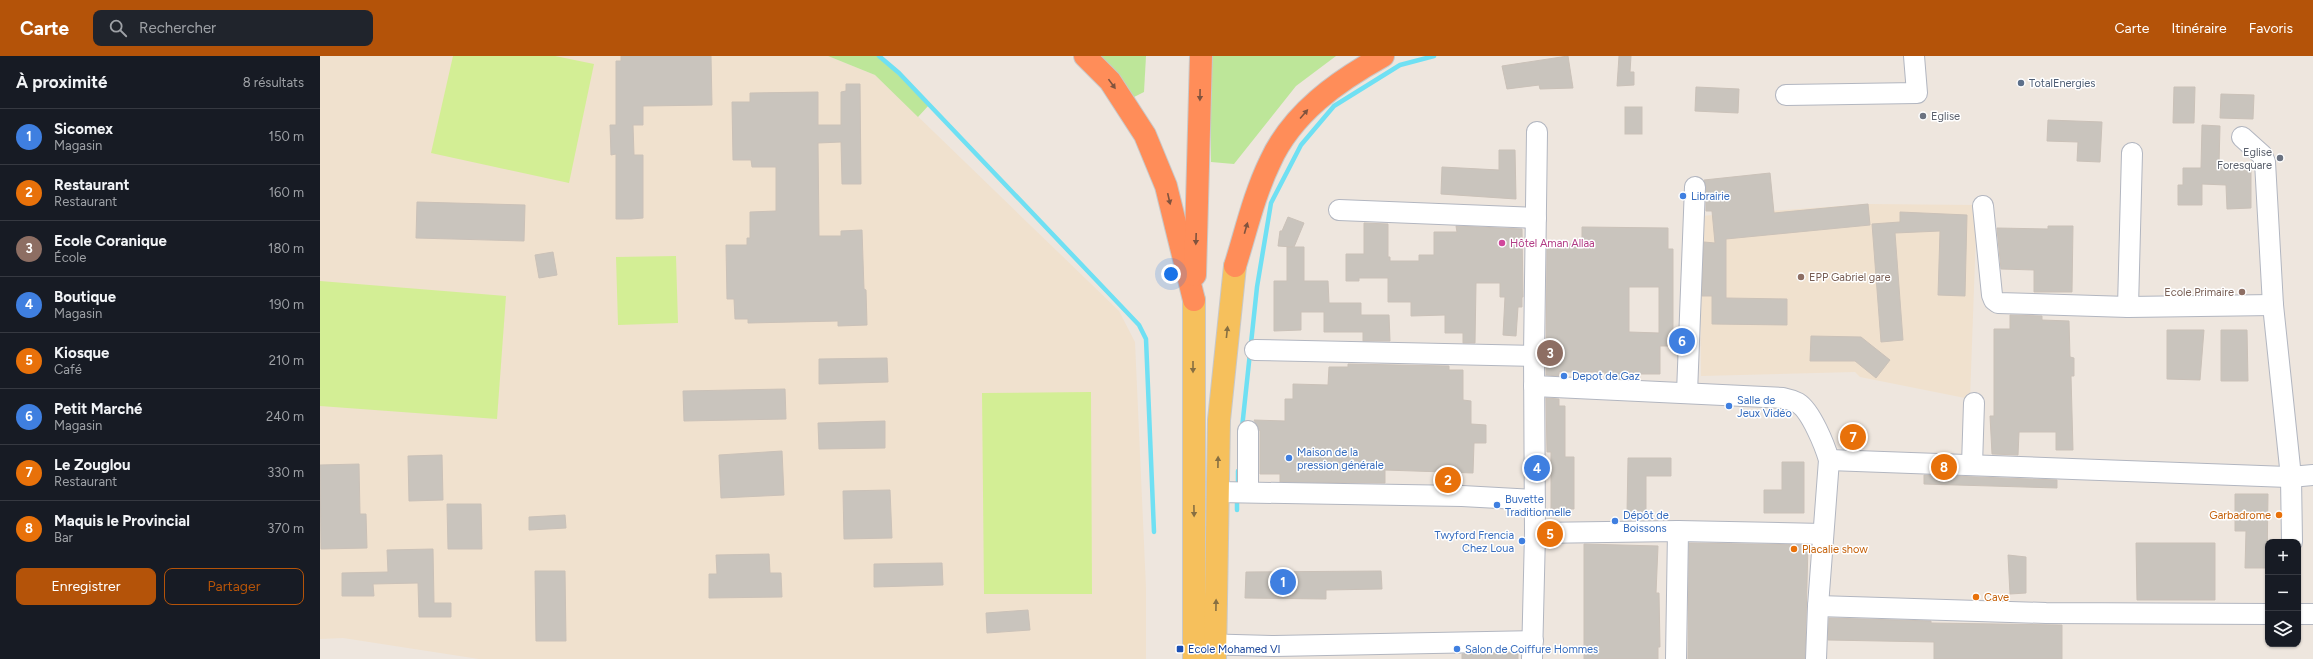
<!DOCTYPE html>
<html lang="fr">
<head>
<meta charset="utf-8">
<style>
  :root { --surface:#171b24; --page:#20242c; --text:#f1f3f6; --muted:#9ea1a6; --line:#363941; --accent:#b45309 }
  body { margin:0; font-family:Figtree,sans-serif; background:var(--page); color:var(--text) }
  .controls { position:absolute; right:12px; bottom:12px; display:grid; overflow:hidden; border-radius:8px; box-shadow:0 1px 3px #0004 }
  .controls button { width:36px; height:36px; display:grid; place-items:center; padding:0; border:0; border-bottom:1px solid var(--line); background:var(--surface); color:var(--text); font:20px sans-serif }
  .you { position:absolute; left:851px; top:218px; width:14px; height:14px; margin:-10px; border:3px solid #fff; border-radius:50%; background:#1a73e8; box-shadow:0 0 0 6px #1a73e833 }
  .badge { display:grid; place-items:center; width:26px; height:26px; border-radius:50%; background:var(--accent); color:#fff; font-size:13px; font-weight:700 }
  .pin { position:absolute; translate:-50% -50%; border:2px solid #fff; box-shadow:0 1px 4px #0006 }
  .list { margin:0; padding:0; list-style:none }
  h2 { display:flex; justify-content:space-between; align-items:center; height:52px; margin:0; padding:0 16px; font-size:17px }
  h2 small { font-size:13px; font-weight:400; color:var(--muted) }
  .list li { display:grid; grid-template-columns:26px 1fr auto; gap:12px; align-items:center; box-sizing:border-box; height:56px; padding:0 16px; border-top:1px solid var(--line) }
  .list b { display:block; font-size:15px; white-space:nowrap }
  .list p { margin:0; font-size:13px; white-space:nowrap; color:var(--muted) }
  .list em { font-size:13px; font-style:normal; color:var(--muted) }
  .actions { display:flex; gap:8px; padding:12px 16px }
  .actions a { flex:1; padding:9px 0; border:1px solid var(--accent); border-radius:8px; text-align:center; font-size:14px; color:var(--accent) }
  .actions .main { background:var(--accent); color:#fff }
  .icon { flex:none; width:22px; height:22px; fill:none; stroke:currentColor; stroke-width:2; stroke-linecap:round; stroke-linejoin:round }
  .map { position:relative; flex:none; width:1993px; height:603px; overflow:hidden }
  header { display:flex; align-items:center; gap:24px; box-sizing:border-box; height:56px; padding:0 20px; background:var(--accent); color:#fff }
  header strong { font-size:19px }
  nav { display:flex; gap:22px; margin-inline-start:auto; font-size:14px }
  .search { width:280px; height:36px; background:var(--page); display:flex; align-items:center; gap:10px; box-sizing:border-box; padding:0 14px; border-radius:8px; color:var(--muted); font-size:15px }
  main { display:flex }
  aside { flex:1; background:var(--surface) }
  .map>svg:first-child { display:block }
</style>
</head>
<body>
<header>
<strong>Carte</strong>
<div class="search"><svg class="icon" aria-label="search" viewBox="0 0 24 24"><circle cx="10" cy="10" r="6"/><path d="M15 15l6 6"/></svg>Rechercher</div>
<nav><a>Carte</a><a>Itinéraire</a><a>Favoris</a></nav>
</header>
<main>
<aside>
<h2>À proximité<small>8 résultats</small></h2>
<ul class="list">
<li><span class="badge" style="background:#3f7fe0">1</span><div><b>Sicomex</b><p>Magasin</p></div><em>150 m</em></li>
<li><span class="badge" style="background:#e8710a">2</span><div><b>Restaurant</b><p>Restaurant</p></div><em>160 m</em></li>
<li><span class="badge" style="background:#8d6e63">3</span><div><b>Ecole Coranique</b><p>École</p></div><em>180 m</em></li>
<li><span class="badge" style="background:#3f7fe0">4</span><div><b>Boutique</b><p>Magasin</p></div><em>190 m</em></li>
<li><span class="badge" style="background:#e8710a">5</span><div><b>Kiosque</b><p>Café</p></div><em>210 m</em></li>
<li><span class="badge" style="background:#3f7fe0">6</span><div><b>Petit Marché</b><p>Magasin</p></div><em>240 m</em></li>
<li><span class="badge" style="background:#e8710a">7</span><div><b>Le Zouglou</b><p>Restaurant</p></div><em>330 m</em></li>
<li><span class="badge" style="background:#e8710a">8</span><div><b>Maquis le Provincial</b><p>Bar</p></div><em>370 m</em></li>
</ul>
<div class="actions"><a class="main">Enregistrer</a><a>Partager</a></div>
</aside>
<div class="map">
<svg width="1993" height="603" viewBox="0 0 1993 603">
  <rect width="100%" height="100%" fill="#eee6de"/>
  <g fill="#f0e1ce">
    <polygon points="0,0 508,0 555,19 799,255 815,286 826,532 826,603 159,603 23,582 0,583"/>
    <polygon points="1548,148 1657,149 1650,343 1540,321 1535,316 1381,320 1380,160"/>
  </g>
  <g fill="#bde699">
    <polygon points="508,0 559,0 609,49 598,61 555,19"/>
    <polygon points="781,0 826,0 824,36 812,42"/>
    <polygon points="891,0 1016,0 976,30 914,108 891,106"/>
  </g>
  <g fill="#d3ee95">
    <polygon points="133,0 235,0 274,8 249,127 111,97"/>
    <polygon points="356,200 358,267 298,269 296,201"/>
    <polygon points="0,225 186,240 177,363 0,350"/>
    <polygon points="771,336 772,538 664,538 662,337"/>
  </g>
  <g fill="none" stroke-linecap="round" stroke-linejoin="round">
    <g stroke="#6fe0f3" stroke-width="4.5">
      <polyline points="559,0 579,17 819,269 826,283 834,476"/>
      <polyline points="922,372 937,231 951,147 981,89 1014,50 1080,9 1114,0"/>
      <polyline points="918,432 918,415"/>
      <polyline points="917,454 917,441"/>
    </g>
  </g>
  <g fill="#c9c4bd" stroke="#cac1b8" fill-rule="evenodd">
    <polygon points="301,0 391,0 392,49 323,50 323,69 313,69 314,99 323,99 323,162 311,163 296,163 296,98 291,99 290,69 296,69 296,5 301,5"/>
    <polygon points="1248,0 1253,32 1220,33 1219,29 1187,33 1182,10"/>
    <polygon points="1299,0 1311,0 1310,16 1314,16 1314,29 1297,30"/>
    <polygon points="526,28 540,28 541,128 522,128 521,86 498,87 499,180 521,180 521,175 542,174 544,233 546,234 547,269 518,270 518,265 428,267 428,263 415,263 414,243 407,243 406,189 427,189 427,182 430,182 430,156 456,155 456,111 432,111 431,104 413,104 412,46 430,46 430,37 498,36 498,69 521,69 521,36 526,35"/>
    <polygon points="1376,31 1419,33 1418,57 1375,55"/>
    <polygon points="1854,31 1875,31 1874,67 1853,67"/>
    <polygon points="1901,38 1934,39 1933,63 1900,62"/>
    <rect x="1305" y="51" width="17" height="27"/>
    <polygon points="1728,64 1782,66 1780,106 1757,105 1758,86 1727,85"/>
    <polygon points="1882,69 1900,70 1899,108 1931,109 1931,152 1907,153 1906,129 1882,128 1882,149 1858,149 1858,129 1863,129 1863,112 1881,112"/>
    <polygon points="1179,94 1195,94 1196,143 1121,138 1122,111 1179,114"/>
    <polygon points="1450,117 1454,157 1548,148 1550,169 1406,183 1406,242 1467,243 1467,269 1392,268 1392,240 1382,240 1384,186 1395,187 1392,155 1386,155 1386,131 1384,124"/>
    <polygon points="97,146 205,149 204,185 96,182"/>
    <polygon points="1580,156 1647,159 1645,240 1618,239 1620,175 1575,177 1583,284 1561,286 1552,168 1580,166"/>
    <polygon points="968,161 984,167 974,191 984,191 984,225 1008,225 1009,247 1041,247 1041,259 1069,259 1070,285 1043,285 1043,276 1004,276 1004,256 981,256 981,274 954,275 954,225 967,225 967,191 973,191 958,190 960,175 962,175"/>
    <polygon points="1044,167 1068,168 1068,201 1070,201 1070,205 1099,205 1099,199 1114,199 1114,176 1137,176 1136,170 1202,173 1203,241 1202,241 1202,251 1198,251 1196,280 1183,279 1185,241 1180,241 1180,227 1156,227 1155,287 1143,287 1143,277 1125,277 1125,259 1091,260 1091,246 1068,246 1068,222 1039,222 1039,225 1026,225 1026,198 1044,198"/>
    <polygon points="1728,170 1753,170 1752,236 1714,236 1714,214 1681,213 1677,172 1728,173"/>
    <path d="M1262,171l86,1v21h5v97h-13v28h-21v2h-17v3l-17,-1v-6h-46v4l-13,-1 1,-131h35zM1309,231h30v46l-30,-1z"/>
    <polygon points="233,196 237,219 219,222 215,199"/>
    <polygon points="1690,259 1722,260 1722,264 1749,265 1750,301 1754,302 1754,320 1751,320 1753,394 1736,394 1736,376 1699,376 1698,399 1672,398 1670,360 1674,360 1674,273 1690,273"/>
    <polygon points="1847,274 1884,274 1880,324 1847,323"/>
    <polygon points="1901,274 1927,274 1928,325 1901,325"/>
    <polygon points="1491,280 1541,281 1570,304 1556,322 1535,305 1490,305"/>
    <polygon points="567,302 568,326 499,328 499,303"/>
    <polygon points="1028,308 1129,310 1129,314 1143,314 1143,344 1151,345 1151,368 1166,369 1166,387 1154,387 1153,417 1065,414 1065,427 960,426 960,418 940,418 940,375 934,364 965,365 965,343 973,343 973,328 1008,329 1009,311 1028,311"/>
    <polygon points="465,333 466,363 364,365 363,335"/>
    <polygon points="1226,342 1239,343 1239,350 1245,350 1245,401 1254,401 1254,453 1231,453 1231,396 1227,396"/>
    <polygon points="565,365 565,392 499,393 498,367"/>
    <polygon points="462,395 464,439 401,442 399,399"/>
    <polygon points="122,399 123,444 89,445 88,400"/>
    <polygon points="1308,402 1351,402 1351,420 1326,420 1326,459 1307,458"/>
    <polygon points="1462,406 1484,406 1484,457 1444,457 1444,434 1462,434"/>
    <polygon points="39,408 40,458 46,458 47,492 1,493 0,409"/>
    <polygon points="1604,419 1737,424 1737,432 1604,428"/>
    <polygon points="570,434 572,482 524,483 523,435"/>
    <polygon points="1915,438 1948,438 1947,512 1925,512 1926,475 1915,475"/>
    <polygon points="127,448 161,448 162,493 128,493"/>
    <polygon points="245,459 246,472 209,474 209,461"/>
    <polygon points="1369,487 1488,489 1485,603 1368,603"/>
    <polygon points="1816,487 1895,487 1895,544 1817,544"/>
    <polygon points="1264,488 1338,490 1336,537 1339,537 1340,591 1338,591 1338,603 1264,603"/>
    <polygon points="113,493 114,547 131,547 131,561 99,561 98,527 53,528 54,540 22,540 22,517 68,516 67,494"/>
    <polygon points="449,498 450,517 461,517 462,541 389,542 389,518 397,518 396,499"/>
    <polygon points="1688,499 1706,501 1706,537 1690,538"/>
    <polygon points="622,507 623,529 554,531 554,508"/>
    <polygon points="215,515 245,515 246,585 216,585"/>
    <polygon points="1061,515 1062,533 1006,534 1006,543 925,542 926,516"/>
    <polygon points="708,554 710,574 667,577 666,557"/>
    <polygon points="1509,562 1611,565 1611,567 1742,569 1742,603 1614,603 1614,586 1508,584"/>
    <polygon points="1198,597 1198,603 1142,603 1142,598"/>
  </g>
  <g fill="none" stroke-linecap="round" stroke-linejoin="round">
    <defs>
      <g id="minor">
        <polyline points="1466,39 1597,37 1594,0"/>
        <polyline points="1922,81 1942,99 1945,106 1953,249 1971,421 1972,486"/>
        <polyline points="1663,150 1672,239 1674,244 1678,247 1808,251 1953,249"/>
        <polyline points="1019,154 1216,162"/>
        <polyline points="1808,251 1812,97"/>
        <polyline points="935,294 1214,300"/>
        <path d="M1214,330l249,12c5,1 11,3 15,5 13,8 27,43 31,57l-11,146 -2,53"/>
        <polyline points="1367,337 1375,131"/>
        <polyline points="928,375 928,435"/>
        <polyline points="1509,404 1971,421 1993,419"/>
        <polyline points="1652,409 1654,347"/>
        <polyline points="898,436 1142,440 1215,444"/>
        <polyline points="1215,477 1358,475 1503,478"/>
        <polyline points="1498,550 1726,557 1948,558"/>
        <polyline points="1978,558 1993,558"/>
        <polyline points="879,588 954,590 1213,585"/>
        <polyline points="1212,603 1215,477 1214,300 1217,76"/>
        <polyline points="1356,603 1358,475"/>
      </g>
      <g id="major">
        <polyline points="874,244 874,603"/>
        <polyline points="895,603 899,364 915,210"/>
      </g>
      <g id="highway">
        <polyline points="765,0 790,25 825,79 846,130 874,244"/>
        <path d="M915,210c11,-35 19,-71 35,-104 22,-49 68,-81 113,-106"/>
        <polyline points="875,219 881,0"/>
      </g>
    </defs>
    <use href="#minor" stroke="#b2b6c0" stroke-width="22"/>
    <use href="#major" stroke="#c8c8c8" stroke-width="24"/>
    <use href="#highway" stroke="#c8c8c8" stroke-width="24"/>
    <use href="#minor" stroke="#fff" stroke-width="20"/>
    <use href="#major" stroke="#f6c05c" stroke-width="22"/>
    <use href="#highway" stroke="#ff8d59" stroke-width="22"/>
  </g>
  <defs><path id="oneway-solid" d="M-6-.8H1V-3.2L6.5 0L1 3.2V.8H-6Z"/></defs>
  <g fill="#80533e">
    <use href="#oneway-solid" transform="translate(792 28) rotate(54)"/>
    <use href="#oneway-solid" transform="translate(880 39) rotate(91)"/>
    <use href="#oneway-solid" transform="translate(984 58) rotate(-49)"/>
    <use href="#oneway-solid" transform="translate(849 143) rotate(77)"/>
    <use href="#oneway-solid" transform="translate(926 172) rotate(-74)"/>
    <use href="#oneway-solid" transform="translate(876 183) rotate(92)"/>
  </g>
  <g fill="#876f42">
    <use href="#oneway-solid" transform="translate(907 276) rotate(-84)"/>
    <use href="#oneway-solid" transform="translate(873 311) rotate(90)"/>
    <use href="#oneway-solid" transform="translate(898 406) rotate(-89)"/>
    <use href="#oneway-solid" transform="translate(874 455) rotate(89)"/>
    <use href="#oneway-solid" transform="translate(896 549) rotate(-89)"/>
  </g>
  <circle fill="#5c6f8a" stroke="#fff" stroke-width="1.5" cx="1701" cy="27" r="4"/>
  <g fill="#6b7280" stroke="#fff" stroke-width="1.5">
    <circle cx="1603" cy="60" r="4"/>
    <circle cx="1960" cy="102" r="4"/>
  </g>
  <g fill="#3f7fe0" stroke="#fff" stroke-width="1.5">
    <circle cx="1363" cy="140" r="4"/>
    <circle cx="1244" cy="320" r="4"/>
    <circle cx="1409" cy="350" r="4"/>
    <circle cx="969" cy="402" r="4"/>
    <circle cx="1177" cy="449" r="4"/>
    <circle cx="1295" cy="465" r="4"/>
    <circle cx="1202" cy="485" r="4"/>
    <circle cx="1137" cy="593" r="4"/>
  </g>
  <circle fill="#d1479c" stroke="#fff" stroke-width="1.5" cx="1182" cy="187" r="4"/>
  <g fill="#8d6e63" stroke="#fff" stroke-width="1.5">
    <circle cx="1481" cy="221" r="4"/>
    <circle cx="1922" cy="236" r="4"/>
  </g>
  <g fill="#e8710a" stroke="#fff" stroke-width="1.5">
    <circle cx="1959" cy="459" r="4"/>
    <circle cx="1474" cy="493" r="4"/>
    <circle cx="1656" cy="541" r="4"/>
  </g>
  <rect fill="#1a4fb4" stroke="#fff" stroke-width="1.5" x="856" y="589" width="8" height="8" rx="2"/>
  <g text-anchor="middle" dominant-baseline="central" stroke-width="3" stroke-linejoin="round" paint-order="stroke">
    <g font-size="11" fill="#4e5e75" stroke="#fff" text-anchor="start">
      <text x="1709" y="27">TotalEnergies</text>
    </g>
    <g font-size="11" fill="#5b616d" stroke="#fff" text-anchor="start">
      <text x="1611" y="60">Eglise</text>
      <text x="1952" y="96" text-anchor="end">Eglise<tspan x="1952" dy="13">Foresquare</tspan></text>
    </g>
    <g font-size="11" fill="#366cbe" stroke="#fff" text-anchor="start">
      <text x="1371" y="140">Librairie</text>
      <text x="1252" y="320">Depot de Gaz</text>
      <text x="1417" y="344">Salle de<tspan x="1417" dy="13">Jeux Vidéo</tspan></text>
      <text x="977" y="396">Maison de la<tspan x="977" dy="13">pression générale</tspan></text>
      <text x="1185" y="443">Buvette<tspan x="1185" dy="13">Traditionnelle</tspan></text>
      <text x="1303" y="459">Dépôt de<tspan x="1303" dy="13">Boissons</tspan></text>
      <text x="1194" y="479" text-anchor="end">Twyford Frencia<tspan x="1194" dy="13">Chez Loua</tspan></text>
      <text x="1145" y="593">Salon de Coiffure Hommes</text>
    </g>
    <g font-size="11" fill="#b23c85" stroke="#fff" text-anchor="start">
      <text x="1190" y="187">Hôtel Aman Allaa</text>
    </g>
    <g font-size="11" fill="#785e54" stroke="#fff" text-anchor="start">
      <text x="1489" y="221">EPP Gabriel gare</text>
      <text x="1914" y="236" text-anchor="end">Ecole Primaire</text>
    </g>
    <g font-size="11" fill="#c56008" stroke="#fff" text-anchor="start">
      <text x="1951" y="459" text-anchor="end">Garbadrome</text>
      <text x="1482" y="493">Placalie show</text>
      <text x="1664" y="541">Cave</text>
    </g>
    <g font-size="11" fill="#164399" stroke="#fff" text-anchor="start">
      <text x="868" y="593">Ecole Mohamed VI</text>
    </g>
  </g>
</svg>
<div class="controls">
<button>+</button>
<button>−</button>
<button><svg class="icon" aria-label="layers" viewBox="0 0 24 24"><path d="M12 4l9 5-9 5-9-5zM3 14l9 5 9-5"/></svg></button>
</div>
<div class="you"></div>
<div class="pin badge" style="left:963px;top:526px;background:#3f7fe0">1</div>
<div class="pin badge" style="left:1128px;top:424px;background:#e8710a">2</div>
<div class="pin badge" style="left:1230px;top:297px;background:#8d6e63">3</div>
<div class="pin badge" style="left:1217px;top:412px;background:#3f7fe0">4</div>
<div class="pin badge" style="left:1230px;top:478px;background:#e8710a">5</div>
<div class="pin badge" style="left:1362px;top:285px;background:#3f7fe0">6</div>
<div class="pin badge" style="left:1533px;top:381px;background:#e8710a">7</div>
<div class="pin badge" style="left:1624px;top:411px;background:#e8710a">8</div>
</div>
</main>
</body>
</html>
